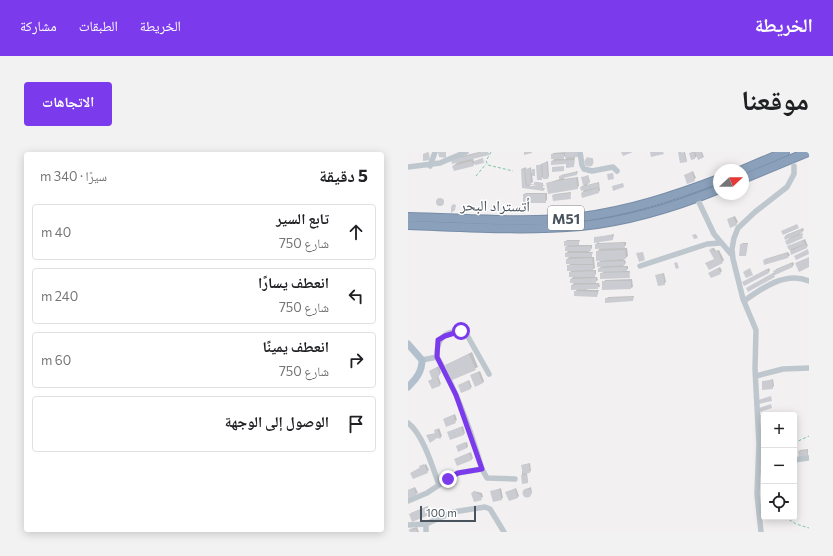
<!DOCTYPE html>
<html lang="ar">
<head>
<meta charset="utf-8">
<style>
  :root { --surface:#fff; --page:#f2f2f2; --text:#202124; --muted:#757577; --line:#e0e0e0; --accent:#7c3aed }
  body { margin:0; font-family:Commissioner,"Noto Naskh Arabic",sans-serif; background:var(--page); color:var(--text); direction:rtl }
  .controls { position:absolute; right:12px; bottom:12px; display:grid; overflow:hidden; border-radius:4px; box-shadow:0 2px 10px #0003 }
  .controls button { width:36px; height:36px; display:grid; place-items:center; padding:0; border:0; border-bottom:1px solid var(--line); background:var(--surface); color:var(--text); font:20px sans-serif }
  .compass { position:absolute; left:305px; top:12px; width:36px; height:36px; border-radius:50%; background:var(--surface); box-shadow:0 2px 10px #0003; rotate:68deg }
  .scale { position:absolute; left:12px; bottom:10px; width:56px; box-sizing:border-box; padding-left:4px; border:2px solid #49535d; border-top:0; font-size:11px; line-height:14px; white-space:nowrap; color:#49535d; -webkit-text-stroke:3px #fff; paint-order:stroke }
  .stop { position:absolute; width:12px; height:12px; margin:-9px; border:3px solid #7c3aed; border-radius:50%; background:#fff }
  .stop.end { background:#7c3aed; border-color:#fff; box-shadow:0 1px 4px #0008 }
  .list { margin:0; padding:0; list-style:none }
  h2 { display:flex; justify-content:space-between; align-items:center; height:52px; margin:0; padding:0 16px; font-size:17px }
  h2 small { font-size:13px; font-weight:400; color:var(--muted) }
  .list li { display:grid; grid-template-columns:26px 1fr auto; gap:12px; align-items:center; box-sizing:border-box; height:56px; margin:0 8px 8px; padding:0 8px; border:1px solid var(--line); border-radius:4px }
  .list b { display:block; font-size:15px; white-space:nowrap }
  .list p { margin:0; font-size:13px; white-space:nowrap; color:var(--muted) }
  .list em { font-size:13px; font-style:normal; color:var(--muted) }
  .icon { flex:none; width:22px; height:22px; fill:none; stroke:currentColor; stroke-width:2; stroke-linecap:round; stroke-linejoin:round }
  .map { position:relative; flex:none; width:401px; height:380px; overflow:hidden; direction:ltr; border-radius:4px }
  header { display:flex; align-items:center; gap:24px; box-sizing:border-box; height:56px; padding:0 20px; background:var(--accent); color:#fff }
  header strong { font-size:19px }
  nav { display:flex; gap:22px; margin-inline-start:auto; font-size:14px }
  .intro { display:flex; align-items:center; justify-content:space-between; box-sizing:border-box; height:96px; padding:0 24px }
  h1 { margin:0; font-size:28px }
  .button { padding:10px 18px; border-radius:4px; background:var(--accent); color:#fff; font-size:14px; font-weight:700 }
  main { display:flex; gap:24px; padding:0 24px }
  aside { flex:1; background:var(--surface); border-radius:4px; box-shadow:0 2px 10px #0003 }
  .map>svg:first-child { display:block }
</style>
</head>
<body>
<header>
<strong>الخريطة</strong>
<nav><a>الخريطة</a><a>الطبقات</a><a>مشاركة</a></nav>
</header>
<div class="intro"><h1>موقعنا</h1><a class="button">الاتجاهات</a></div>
<main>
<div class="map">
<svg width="401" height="380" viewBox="0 0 401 380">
  <rect width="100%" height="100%" fill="#f2f0f0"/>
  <g fill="#0003" fill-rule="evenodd">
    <polygon points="71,0 82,1 65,6 66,10 75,6 75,10 67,11 65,13 45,14 50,10 46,6"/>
    <path d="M158,0l9,5 -1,9 -6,-3 -16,-2 3,-3 -3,-3 1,-2zM158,3v4h-4z"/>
    <polygon points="266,0 273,0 273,1 277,0 279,9 273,10 271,0"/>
    <polygon points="283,0 294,0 296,5 290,7 289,4 287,6"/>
    <polygon points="179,4 180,7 185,6 184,13 181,14 180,12 178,12"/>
    <polygon points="140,9 141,24 140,26 136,24 133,27 129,14"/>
    <polygon points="118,15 118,18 123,15 125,30 122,32 127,33 128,30 135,31 135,33 137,34 122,33 122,35 137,36 136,38 115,35 114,17"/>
    <polygon points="170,19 169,22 156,25 156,27 170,25 171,34 169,36 139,31 152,27 153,23"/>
    <polygon points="285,19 288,26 280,31 277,23"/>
    <polygon points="180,23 182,29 179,33 191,30 192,39 175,44 174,41 176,38 173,35 176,33 174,26"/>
    <polygon points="163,40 162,46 145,43 147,42"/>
    <polygon points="118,41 139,41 139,48 137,50 116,42"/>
    <polygon points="31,46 36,48 32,54 28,50"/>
    <polygon points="327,64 330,70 328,72 320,67"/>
    <polygon points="395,76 396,78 391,83 395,81 394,85 379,92 378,89 383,85 377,85 378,83"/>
    <polygon points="206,82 205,87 191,89 191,91 218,90 218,93 215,96 219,96 220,104 215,108 217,108 218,111 215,114 220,114 220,117 217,119 222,119 221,125 193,122 196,119 191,117 194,113 190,111 193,108 189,100 193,95 188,92 191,89 187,86"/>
    <polygon points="397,87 400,94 384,102 381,95"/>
    <polygon points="159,88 172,88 170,93 184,93 184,96 181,100 185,100 183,105 186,105 187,116 184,118 188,118 188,122 186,125 189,125 190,128 186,131 191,131 192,135 179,136 179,138 191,138 189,144 167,140 170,136 164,133 167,130 163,127 166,124 162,120 164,118 160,114 162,112 159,107 162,104 158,101 161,98 158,95 160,93 157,90"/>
    <polygon points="335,91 340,91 338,103 333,92"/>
    <polygon points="304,96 306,96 308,99 311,98 316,108 314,110 307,107"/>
    <polygon points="380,100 382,103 380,105 357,112 356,109 357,107"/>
    <polygon points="385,110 386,112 385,114 339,136 367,120 368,117"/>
    <polygon points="312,115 314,119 312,121 301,121"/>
    <polygon points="361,116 362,118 361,120 337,133 337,129"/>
    <polygon points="256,121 258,130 256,132 248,123"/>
    <polygon points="224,127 225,135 223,136 195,137 197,128"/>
    <polygon points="226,144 225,148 198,147 200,145"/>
    <polygon points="64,200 70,215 44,227 38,213"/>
    <polygon points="31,214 33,221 30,223 33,232 32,233 21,229 25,227 22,219"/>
    <polygon points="72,219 76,229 75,231 63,223"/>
    <polygon points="365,227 366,234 364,236 355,230"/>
    <polygon points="61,228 64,235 62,236 51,233"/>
    <polygon points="364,261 365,263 356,263 356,267 353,264 354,263"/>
    <polygon points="47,262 49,268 39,274 38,266"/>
    <rect x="354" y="271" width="2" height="4"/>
    <polygon points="55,274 57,281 56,282 40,280"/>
    <polygon points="31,276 34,284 32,286 19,283 28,281 27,279"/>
    <polygon points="59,290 60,294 59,296 49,294"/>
    <polygon points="400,297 400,304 391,300 392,298"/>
    <polygon points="386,298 388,298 389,304 386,306"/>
    <polygon points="63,300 65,306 63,308 47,307"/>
    <polygon points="122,311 123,319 119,321 120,331 114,324 114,313"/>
    <polygon points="18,312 21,318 19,320 3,321"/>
    <polygon points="7,335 10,341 0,345 0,338"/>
    <polygon points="123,335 124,341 116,344 116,338"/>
    <polygon points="93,336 95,346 93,347 83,340"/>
    <polygon points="108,336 111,344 110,345 99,340"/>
    <polygon points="66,339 74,341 75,345 67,349 64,341"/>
    <polygon points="20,354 22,361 21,362 3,361"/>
    <polygon points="9,375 11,380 1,380 2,377"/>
  </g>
  <g fill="#caccd2">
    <polygon points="20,0 21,1 22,8 15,9 15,2"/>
    <polygon points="30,0 38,0 38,6 31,5"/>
    <polygon points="74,0 80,0 81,3 44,12 43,8"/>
    <polygon points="116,0 124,0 124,1 116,3"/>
    <polygon points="157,0 170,0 170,5 157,6"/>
    <polygon points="213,0 225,0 215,4"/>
    <polygon points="242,0 255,0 256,2 243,5"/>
    <polygon points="270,0 276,1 279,10 272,11"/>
    <polygon points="286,0 287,7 283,8 281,1"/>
    <polygon points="287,0 293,0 295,6 290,8"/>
    <rect x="143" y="2" width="13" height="5"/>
    <circle cx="181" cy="10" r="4.5"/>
    <polygon points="75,6 76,11 67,13 66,9"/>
    <polygon points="166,8 166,15 158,16 158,12 143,13 143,9"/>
    <polygon points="64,9 66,14 46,19 44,14"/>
    <polygon points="134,11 139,11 140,27 135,27"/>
    <polygon points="128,13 133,13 134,28 129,28"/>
    <polygon points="156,14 156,19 144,20 144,15"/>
    <polygon points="116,16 118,34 131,34 126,33 126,30 134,31 136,39 114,36 113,17"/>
    <polygon points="122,16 123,33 119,33 117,17"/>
    <rect x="124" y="17" width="3" height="7"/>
    <polygon points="168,20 169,23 151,27 151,24"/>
    <polygon points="284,20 287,29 279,32 276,23"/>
    <polygon points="205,21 206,27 200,28 199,22"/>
    <polygon points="180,24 182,31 175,33 173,25"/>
    <polygon points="168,26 170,37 140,42 138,31"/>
    <polygon points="190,31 191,35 173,39 172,35"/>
    <polygon points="215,31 216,35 205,39 204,34"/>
    <polygon points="190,36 191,41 174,46 173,41"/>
    <polygon points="162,41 163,47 145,49 144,43"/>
    <polygon points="115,42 137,42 138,51 115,51"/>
    <circle cx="32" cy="50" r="4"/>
    <polygon points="45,52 48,53 47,58 43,61 43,55"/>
    <polygon points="325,65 329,73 322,76 319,67"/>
    <polygon points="389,72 391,76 375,83 373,79"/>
    <polygon points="394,77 395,80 377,88 376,85"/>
    <polygon points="288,82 290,86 286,87 284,83"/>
    <polygon points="393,82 395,86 379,93 377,89"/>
    <polygon points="204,83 205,88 186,91 186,85"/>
    <polygon points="395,88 397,92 381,98 379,94"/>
    <polygon points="156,89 171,89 171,93 156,94"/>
    <polygon points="216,91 217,96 187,97 187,92"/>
    <polygon points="332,92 339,92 338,104 331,104"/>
    <polygon points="398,92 399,96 383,103 382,99"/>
    <polygon points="183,94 183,99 157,99 157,95"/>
    <polygon points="304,96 306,100 309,98 315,111 301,118 297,111 306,107 301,98"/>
    <polygon points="400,97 401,102 388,108 386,104"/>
    <polygon points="217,98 218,107 188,109 188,99"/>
    <polygon points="235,100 237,108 231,110 228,101"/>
    <rect x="157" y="101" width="27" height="4"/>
    <polygon points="379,101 380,106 356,113 355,108"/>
    <polygon points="401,105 401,115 391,120 387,111"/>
    <polygon points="184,106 185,112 158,112 158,107"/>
    <polygon points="216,109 217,113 189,115 189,110"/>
    <polygon points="269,110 271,116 268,117 266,111"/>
    <polygon points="383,111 385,115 367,123 365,119"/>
    <polygon points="159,113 185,113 185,118 159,119"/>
    <polygon points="218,115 219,119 190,120 190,116"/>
    <polygon points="310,116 313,122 303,126 300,121"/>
    <polygon points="342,116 345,123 338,126 335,120"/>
    <polygon points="359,117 361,121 336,134 334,130"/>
    <polygon points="187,119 187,125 161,125 161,120"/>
    <polygon points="221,120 222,126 192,127 192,121"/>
    <polygon points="365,121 367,125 340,140 338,136"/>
    <polygon points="255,122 257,133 250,134 247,123"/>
    <polygon points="188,126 188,131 162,131 162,127"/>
    <polygon points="194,129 223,129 223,137 194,138"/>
    <polygon points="190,132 190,137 163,138 163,133"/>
    <polygon points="166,139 190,140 189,145 166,144"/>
    <polygon points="225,145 225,149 197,151 197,146"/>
    <polygon points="61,202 68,218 44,228 37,213"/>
    <polygon points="29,215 32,223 29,225 32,234 24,237 20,229 24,227 21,219"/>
    <polygon points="70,220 75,231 67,235 62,223"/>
    <polygon points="364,228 365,237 354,238 354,229"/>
    <polygon points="60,229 63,237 53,241 50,233"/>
    <polygon points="363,244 364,249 351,252 350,248"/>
    <polygon points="363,252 364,256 352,260 351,256"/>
    <polygon points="45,263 48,271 38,275 35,267"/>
    <polygon points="352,263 356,263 356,268 353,268"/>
    <polygon points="53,275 56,283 42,288 39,280"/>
    <polygon points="29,277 33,287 29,286 22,291 18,283 27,282 26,278"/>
    <polygon points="57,290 59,296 50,300 48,294"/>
    <polygon points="399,298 400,305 391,306 390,299"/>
    <polygon points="356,300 356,309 355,309 354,301"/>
    <polygon points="61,301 64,308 49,314 46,307"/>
    <polygon points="16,312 20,321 5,327 2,321 12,316 11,314"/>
    <polygon points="121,312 122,321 115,322 113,313"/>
    <polygon points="356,317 356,325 353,325 352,318"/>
    <polygon points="113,323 119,323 120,331 114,332"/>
    <polygon points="6,336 8,343 0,346 0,338"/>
    <circle cx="119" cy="341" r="4.5"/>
    <polygon points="91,337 94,348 85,350 82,339"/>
    <polygon points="107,337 110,346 101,349 97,340"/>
    <polygon points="67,339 70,342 72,342 74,348 66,350 63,341"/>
    <polygon points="18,355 21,363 4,370 1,362"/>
    <polygon points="8,377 9,380 0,380 0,378"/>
  </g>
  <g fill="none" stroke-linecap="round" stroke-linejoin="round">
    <defs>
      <g id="highway">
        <polyline points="334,18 377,0"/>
        <polyline points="335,27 400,0"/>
        <path d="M0,65c57,1 117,7 173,0 48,-6 93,-21 138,-38"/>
        <path d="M0,73c57,2 116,6 173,1 48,-5 94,-19 138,-37"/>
      </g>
    </defs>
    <use href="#highway" stroke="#778ca7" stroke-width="10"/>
    <g stroke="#7cc9a6" stroke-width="1" stroke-dasharray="3 2" stroke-linecap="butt">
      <polyline points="83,0 78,9 80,13 105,19"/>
      <polyline points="68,24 78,12"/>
      <polyline points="386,291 401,284"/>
      <polyline points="377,365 388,372 401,376"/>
    </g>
    <g stroke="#bfc7ce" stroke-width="5.5">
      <polyline points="172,0 174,13 176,17 184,19 205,15 209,19"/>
      <polyline points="22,14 27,0"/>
      <polyline points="0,15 32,11 58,0"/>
      <polyline points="289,46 306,82 323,102"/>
      <polyline points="232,114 299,92 312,91"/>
      <path d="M336,149c18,-13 42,-30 65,-20"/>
      <path d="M29,205c-1,-18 8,-27 26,-26l4,4 22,39"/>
      <path d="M14,208l15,-3c20,34 34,74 45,112l-24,4 -19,12"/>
      <polyline points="348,224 375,217 401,216"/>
      <path d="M0,271c15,11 25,45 31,62l-12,8 -19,8"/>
      <polyline points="386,308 400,306"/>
      <polyline points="74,317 79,326 107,327"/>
      <polyline points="18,372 18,380"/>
      <polyline points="0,373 18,372 45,360 77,355 82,357 96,380"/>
      <polyline points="353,380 349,342 351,292 347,217 348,178 335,147 325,107 324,97 326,86 330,76 347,60 379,35 386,22 386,14"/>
    </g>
    <path stroke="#b2bfcd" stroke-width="7" d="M0,192l14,16c0,12 -6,19 -14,27"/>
    <use href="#highway" stroke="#8ba1bb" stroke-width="8"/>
  </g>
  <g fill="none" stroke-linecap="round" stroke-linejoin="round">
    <polyline stroke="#7c3aed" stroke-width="5" points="40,327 50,321 74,317 48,243 29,205 30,188 37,184 53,179"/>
  </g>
  <g text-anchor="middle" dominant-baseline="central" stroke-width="3" stroke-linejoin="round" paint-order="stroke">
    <rect fill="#fff" stroke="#80878e" stroke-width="1" x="140" y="54" width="36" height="24" rx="3"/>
    <g font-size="14" font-weight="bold" fill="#49535d">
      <text x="158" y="66">M51</text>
    </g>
    <g font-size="15" fill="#49535d" stroke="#fff">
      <text transform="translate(87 53) rotate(1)">أتستراد البحر</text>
    </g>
  </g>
</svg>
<div class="controls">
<button>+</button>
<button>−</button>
<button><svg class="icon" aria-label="locate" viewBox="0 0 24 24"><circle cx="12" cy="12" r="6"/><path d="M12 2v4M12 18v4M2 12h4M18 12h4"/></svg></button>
</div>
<svg class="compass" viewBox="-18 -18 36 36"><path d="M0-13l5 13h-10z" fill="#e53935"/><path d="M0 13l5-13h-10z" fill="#757577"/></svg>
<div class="scale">100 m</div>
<div class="stop" style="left:53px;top:179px"></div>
<div class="stop end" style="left:40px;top:327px"></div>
</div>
<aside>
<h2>5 دقيقة<small>سيرًا · 340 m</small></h2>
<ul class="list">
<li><svg class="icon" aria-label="ahead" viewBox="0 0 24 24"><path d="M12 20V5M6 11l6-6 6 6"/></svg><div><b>تابع السير</b><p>شارع 750</p></div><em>40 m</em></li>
<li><svg class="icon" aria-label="left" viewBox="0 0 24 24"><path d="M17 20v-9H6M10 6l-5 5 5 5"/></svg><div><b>انعطف يسارًا</b><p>شارع 750</p></div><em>240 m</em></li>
<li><svg class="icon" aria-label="right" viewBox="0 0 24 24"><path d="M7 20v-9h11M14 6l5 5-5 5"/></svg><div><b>انعطف يمينًا</b><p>شارع 750</p></div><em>60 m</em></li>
<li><svg class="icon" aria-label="arrive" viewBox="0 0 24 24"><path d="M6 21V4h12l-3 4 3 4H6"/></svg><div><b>الوصول إلى الوجهة</b></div></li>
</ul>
</aside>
</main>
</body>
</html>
